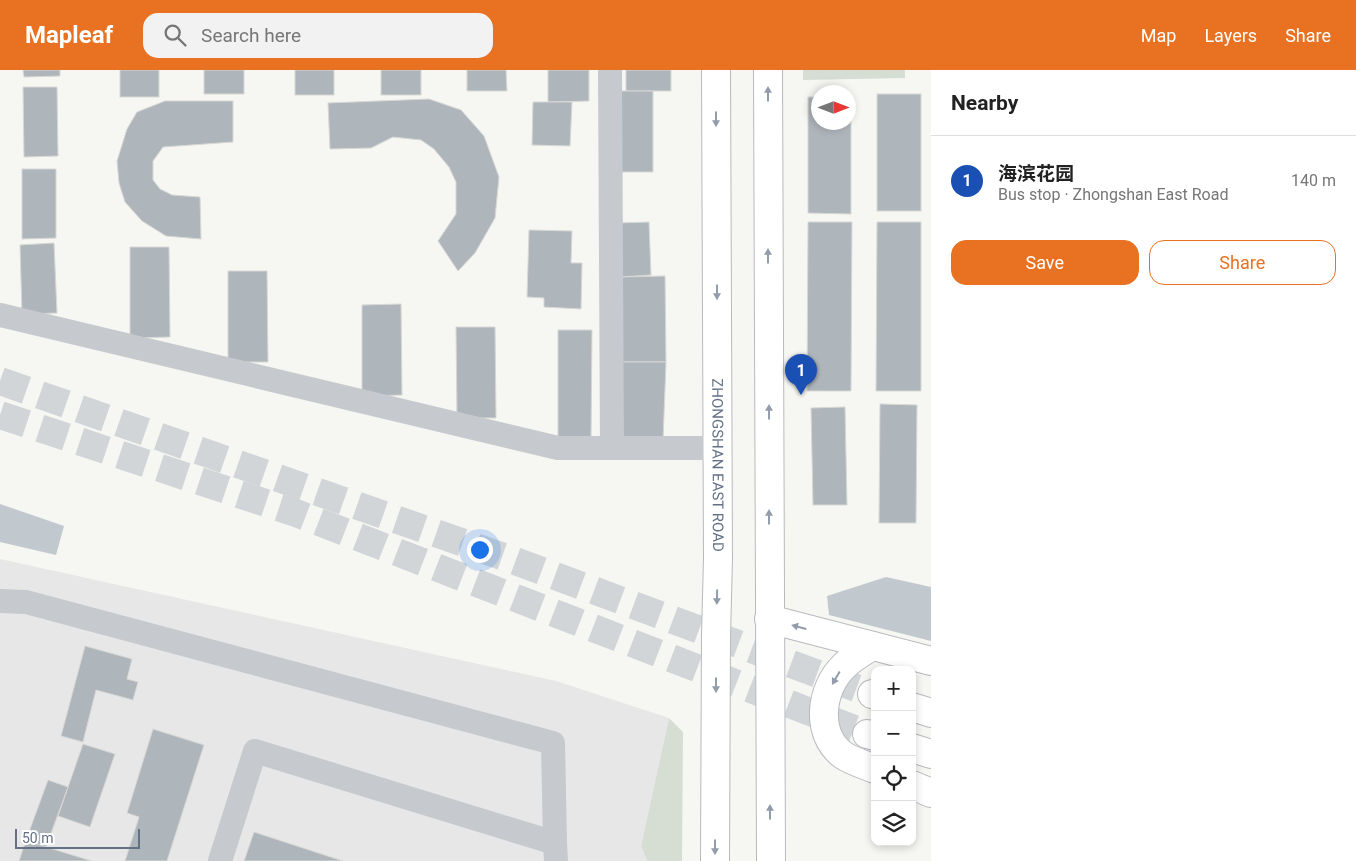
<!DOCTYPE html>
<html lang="en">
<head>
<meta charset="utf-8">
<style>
  :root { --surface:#fff; --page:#f2f2f2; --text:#222; --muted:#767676; --line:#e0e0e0; --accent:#e87221 }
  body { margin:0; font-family:Roboto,"Noto Sans SC",sans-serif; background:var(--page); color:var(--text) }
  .controls { position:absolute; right:15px; bottom:15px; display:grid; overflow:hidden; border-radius:10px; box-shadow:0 2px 8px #0003 }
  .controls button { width:45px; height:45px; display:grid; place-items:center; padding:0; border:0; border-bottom:1px solid var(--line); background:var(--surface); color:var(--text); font:25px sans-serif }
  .compass { position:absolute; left:811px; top:15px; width:45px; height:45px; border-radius:50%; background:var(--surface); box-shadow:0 2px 8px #0003; rotate:90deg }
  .scale { position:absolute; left:15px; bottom:12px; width:125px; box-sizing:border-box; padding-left:5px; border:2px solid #647185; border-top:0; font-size:14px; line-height:18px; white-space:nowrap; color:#647185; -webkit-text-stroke:4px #fff; paint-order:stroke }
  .you { position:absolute; left:479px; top:479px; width:18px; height:18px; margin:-12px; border:4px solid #fff; border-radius:50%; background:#1a73e8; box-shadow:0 0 0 8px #1a73e833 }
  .badge { display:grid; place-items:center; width:32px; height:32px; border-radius:50%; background:var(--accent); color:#fff; font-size:16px; font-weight:700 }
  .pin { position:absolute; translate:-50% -41px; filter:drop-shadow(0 1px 2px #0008) }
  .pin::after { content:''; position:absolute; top:26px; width:18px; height:15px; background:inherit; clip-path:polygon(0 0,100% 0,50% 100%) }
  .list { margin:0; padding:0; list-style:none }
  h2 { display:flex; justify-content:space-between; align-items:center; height:65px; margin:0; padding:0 20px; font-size:21px }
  h2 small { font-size:16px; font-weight:400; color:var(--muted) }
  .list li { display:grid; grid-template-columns:32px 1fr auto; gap:15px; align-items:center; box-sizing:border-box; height:90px; padding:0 20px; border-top:1px solid var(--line) }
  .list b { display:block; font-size:19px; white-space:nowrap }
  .list p { margin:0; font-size:16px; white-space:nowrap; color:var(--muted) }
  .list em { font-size:16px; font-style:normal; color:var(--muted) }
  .actions { display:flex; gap:10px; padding:15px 20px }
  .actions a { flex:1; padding:11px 0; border:1px solid var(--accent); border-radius:15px; text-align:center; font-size:18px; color:var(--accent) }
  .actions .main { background:var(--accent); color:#fff }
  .icon { flex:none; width:28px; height:28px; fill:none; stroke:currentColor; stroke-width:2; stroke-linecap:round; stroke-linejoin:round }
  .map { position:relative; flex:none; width:931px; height:791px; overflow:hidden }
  header { display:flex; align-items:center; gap:30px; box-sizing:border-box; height:70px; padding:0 25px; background:var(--accent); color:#fff }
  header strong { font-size:24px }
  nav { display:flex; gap:28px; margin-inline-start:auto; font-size:18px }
  .search { width:350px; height:45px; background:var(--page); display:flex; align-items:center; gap:12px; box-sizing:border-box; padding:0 18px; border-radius:15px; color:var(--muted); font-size:19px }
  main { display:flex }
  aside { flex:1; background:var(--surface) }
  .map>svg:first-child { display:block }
</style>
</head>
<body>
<header>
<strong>Mapleaf</strong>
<div class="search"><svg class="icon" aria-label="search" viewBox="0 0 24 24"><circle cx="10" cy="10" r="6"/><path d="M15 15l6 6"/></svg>Search here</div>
<nav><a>Map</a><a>Layers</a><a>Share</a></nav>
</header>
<main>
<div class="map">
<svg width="931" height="791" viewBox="0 0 931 791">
  <rect width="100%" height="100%" fill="#f6f6f3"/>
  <polygon fill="#e6e7e6" points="0,489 556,611 669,648 641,776 647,791 0,791"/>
  <g fill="#d6ded4">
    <polygon points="803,0 905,0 905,8 803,10"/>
    <polygon points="669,648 683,662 682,791 647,791 641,776"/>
  </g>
  <g fill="#c1c9cf">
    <polygon points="0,434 64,456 56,485 0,472"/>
    <polygon points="886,507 931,517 931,571 829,545 827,526"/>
  </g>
  <g fill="#aeb5bb" stroke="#d7d8d5">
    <polygon points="23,0 60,0 60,6 24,7"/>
    <rect x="120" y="0" width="39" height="27"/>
    <rect x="204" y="0" width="40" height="24"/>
    <rect x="295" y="0" width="39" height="25"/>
    <rect x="381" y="0" width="40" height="25"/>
    <polygon points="467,0 506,0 507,21 467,21"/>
    <polygon points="548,0 589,0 589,31 548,32"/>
    <rect x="626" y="0" width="45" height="21"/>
    <polygon points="23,17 57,17 58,86 24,87"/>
    <rect x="617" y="21" width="36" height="81"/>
    <rect x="877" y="24" width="44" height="117"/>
    <polygon points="808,27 818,27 818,52 848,52 848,27 851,27 851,144 808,143"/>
    <polygon points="429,29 461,40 484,66 499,107 495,148 475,183 458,201 438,171 456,144 456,112 449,97 434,79 421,70 393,67 371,78 330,79 328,33"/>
    <polygon points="165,31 233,31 233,72 163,77 153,91 153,110 160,119 172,125 200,127 201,169 166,166 142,151 125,132 119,113 117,91 127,59 137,42"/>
    <polygon points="533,32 572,32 570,76 532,75"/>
    <polygon points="22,99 56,99 56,168 22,169"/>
    <polygon points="649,152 651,205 619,207 618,153"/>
    <polygon points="808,152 852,152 851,321 807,321"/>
    <polygon points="877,152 921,152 921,321 876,321"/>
    <polygon points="529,160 572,161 571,193 582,193 581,239 544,237 544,228 527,227"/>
    <polygon points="54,173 57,243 22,244 20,175"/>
    <polygon points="130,177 169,177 170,267 130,268"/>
    <polygon points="228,201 267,201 268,292 228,292"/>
    <polygon points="665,206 666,292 621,292 619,207"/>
    <polygon points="401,234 402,325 362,326 362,235"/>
    <polygon points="456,257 495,257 496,348 457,348"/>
    <polygon points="558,260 592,260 591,368 558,368"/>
    <polygon points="621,292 666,292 663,371 623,371"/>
    <polygon points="880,334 917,335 916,453 879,453"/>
    <polygon points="845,337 847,435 813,435 811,338"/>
    <polygon points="85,576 132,589 127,609 138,612 133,630 96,620 83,672 61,666"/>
    <polygon points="153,659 204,675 167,791 125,791 139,747 127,743"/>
    <polygon points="83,674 115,684 90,757 58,746"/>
    <polygon points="48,710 68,717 46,777 26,770"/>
    <polygon points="254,762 343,791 244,791"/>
    <polygon points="26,770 46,777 92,791 19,791"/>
  </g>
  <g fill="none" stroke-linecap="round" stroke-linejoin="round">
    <g stroke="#d2d5d8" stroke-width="28" stroke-dasharray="28 14" stroke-linecap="butt">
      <polyline points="0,311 507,488 872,624"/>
      <polyline points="0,345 296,443 867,664"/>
    </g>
    <defs>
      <g id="major">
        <path id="s1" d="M716,0l2,488"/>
        <polyline points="768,0 771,791"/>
        <polyline points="769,549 931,591"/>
        <path d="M872,576c-9,6 -20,12 -28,20 -24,23 -29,68 -1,89 9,6 22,10 32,14"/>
        <polyline points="912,715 931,723"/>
        <polyline points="715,791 716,566"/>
      </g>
      <g id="highway">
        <polyline points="872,624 875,625"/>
        <polyline points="912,637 931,643"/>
        <polyline points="867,664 875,666"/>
        <polyline points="912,678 931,684"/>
      </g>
    </defs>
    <use href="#major" stroke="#b7babf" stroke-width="30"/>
    <use href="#highway" stroke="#b6b9bd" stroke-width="30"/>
    <g stroke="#c6c9cd" stroke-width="24">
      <polyline points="610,0 612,378"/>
      <polyline points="0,245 558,378 718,378"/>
      <polyline points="0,531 26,532 553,673 555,773"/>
      <polyline points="220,791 255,681 555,773 556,791"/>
    </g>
    <use href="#major" stroke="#fff" stroke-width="28"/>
    <use href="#highway" stroke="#fff" stroke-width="28"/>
    <defs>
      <polyline id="major-bridge" points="716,566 718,488"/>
    </defs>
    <use href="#major-bridge" stroke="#b7babf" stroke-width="30" stroke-linecap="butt"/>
    <use href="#major-bridge" stroke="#fff" stroke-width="28"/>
  </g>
  <defs><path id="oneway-solid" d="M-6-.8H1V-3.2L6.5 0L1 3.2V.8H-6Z" transform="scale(1.25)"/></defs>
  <g fill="#929caa">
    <use href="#oneway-solid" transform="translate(768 24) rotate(-90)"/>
    <use href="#oneway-solid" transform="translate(716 49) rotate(90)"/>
    <use href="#oneway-solid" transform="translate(768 186) rotate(-90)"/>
    <use href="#oneway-solid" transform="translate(717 222) rotate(90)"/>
    <use href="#oneway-solid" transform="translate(769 342) rotate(-90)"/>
    <use href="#oneway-solid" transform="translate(769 447) rotate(-90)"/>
    <use href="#oneway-solid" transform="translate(717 527) rotate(91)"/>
    <use href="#oneway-solid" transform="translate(799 557) rotate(-165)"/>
    <use href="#oneway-solid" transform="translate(836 608) rotate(120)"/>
    <use href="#oneway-solid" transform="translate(716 615) rotate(90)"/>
    <use href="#oneway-solid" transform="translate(770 742) rotate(-90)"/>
    <use href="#oneway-solid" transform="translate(715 777) rotate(90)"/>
  </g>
  <g text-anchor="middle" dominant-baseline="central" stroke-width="5" stroke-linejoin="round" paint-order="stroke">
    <g font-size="15" fill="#647185" stroke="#fff">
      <text stroke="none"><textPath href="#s1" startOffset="395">ZHONGSHAN EAST ROAD</textPath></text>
    </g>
  </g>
</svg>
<div class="controls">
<button>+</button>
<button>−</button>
<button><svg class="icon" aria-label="locate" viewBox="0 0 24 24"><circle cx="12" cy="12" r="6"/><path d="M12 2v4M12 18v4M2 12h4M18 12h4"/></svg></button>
<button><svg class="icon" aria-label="layers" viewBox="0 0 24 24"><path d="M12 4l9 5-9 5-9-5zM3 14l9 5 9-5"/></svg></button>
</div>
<svg class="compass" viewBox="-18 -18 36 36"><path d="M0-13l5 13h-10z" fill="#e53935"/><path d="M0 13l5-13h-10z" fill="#767676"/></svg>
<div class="scale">50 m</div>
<div class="you"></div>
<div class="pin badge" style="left:801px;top:325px;background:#1a4fb4">1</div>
</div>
<aside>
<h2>Nearby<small></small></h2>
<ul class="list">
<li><span class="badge" style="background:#1a4fb4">1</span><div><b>海滨花园</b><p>Bus stop · Zhongshan East Road</p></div><em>140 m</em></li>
</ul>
<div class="actions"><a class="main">Save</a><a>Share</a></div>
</aside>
</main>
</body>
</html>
